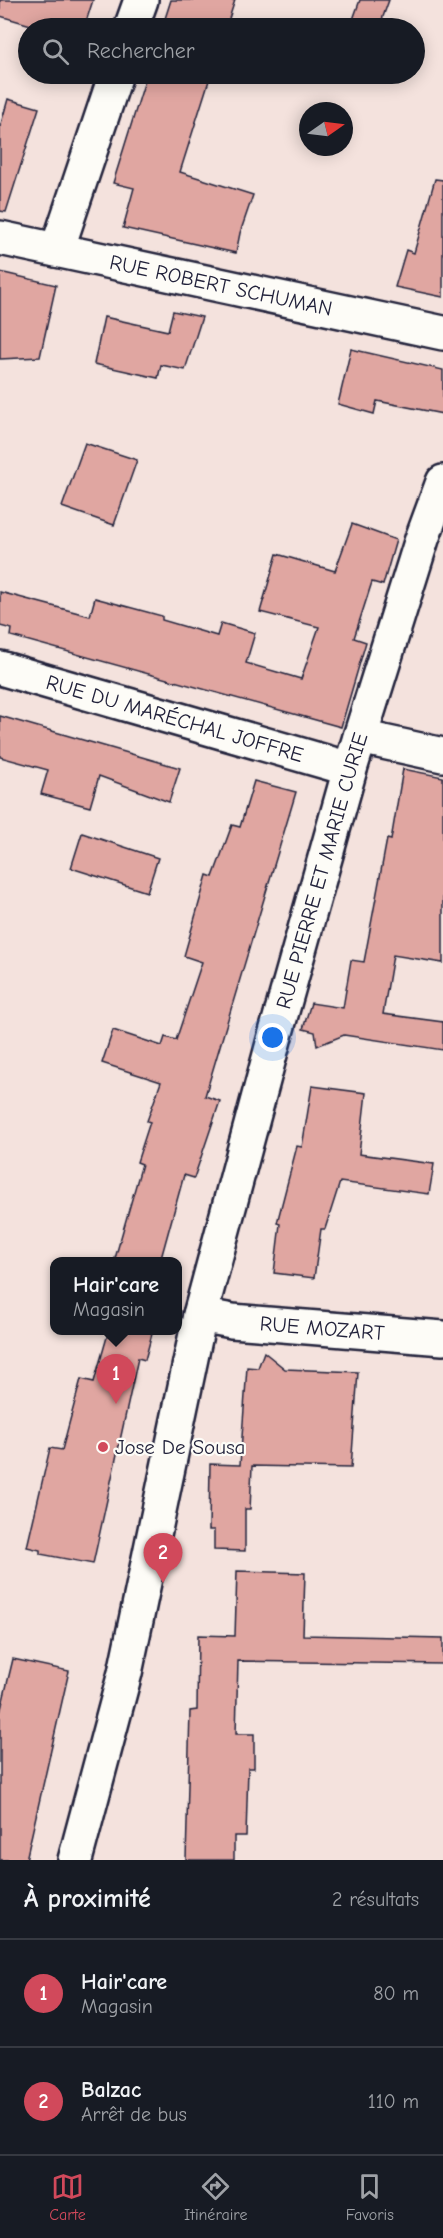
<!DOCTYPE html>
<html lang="fr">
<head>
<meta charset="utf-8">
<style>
  :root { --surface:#171b24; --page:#242831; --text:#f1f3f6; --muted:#9ea1a6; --line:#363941; --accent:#d1495b }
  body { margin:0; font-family:"Comic Neue",sans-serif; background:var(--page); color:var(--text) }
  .compass { position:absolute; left:299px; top:102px; width:54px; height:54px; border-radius:50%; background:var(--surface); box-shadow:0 3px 15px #0003; rotate:76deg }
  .you { position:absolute; left:273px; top:1038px; width:21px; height:21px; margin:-15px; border:4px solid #fff; border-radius:50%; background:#1a73e8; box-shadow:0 0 0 9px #1a73e833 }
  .badge { display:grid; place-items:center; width:39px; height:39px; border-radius:50%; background:var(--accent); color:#fff; font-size:20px; font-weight:700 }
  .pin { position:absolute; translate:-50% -50px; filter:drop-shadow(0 2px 3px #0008) }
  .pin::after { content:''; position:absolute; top:32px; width:21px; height:18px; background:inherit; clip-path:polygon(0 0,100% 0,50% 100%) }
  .popup { position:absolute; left:50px; top:1257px; width:132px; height:78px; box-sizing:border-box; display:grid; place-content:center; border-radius:12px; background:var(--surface); filter:drop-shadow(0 2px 4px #0005); font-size:20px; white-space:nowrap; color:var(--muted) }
  .popup b { font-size:22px; color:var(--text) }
  .popup::after { content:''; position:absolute; left:50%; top:100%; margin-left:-12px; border:12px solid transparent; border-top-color:var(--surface) }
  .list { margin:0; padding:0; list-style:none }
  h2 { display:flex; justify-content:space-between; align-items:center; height:78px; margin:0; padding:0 24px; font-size:26px }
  h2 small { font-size:20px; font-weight:400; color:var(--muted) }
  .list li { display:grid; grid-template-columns:39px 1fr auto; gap:18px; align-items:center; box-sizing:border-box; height:108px; padding:0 24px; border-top:2px solid var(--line) }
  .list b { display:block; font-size:22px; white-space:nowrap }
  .list p { margin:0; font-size:20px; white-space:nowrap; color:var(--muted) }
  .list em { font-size:20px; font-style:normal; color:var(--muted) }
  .icon { flex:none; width:33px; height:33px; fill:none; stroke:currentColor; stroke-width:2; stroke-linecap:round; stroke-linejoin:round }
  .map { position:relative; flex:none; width:443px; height:1860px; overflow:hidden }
  .search { position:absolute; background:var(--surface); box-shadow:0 3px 15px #0003; left:18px; right:18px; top:18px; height:66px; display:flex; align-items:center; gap:15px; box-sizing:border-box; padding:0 21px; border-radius:33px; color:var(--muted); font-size:22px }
  .sheet { height:294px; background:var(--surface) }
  nav { display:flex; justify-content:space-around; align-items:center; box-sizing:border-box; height:84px; border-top:2px solid var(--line); background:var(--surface); font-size:16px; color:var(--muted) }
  nav a { display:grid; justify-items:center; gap:3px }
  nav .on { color:var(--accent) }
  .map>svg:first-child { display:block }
</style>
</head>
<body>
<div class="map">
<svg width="443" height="1860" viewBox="0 0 443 1860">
  <rect width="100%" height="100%" fill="#f4e2dd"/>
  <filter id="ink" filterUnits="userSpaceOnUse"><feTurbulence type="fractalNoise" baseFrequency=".0167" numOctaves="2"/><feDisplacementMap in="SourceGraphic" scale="12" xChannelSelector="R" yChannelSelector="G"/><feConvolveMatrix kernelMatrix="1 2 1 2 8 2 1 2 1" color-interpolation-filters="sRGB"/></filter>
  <g filter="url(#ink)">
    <g fill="#e0a6a1" stroke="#22223b" stroke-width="1.5">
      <polygon points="0,0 93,0 84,28 41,28 0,16"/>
      <polygon points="171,0 235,0 226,28 162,28"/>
      <polygon points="360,0 389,0 379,28 350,28"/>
      <polygon points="147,74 211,74 180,172 253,195 240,233 236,253 123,228 134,188 113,183"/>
      <polygon points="8,99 39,108 6,212 0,211 0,127"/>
      <polygon points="435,179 443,180 443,297 395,287 406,250 414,253"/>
      <polygon points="0,272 56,285 40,357 0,359"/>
      <polygon points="173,311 202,317 185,370 161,365 158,378 94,364 104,317 168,331"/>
      <polygon points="351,349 443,370 443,414 377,401 374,414 338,404"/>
      <polygon points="85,443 137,460 114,525 62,507"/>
      <polygon points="352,524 396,540 383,585 372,582 354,638 366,642 341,727 11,636 12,629 0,626 0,592 90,616 95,598 162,616 162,620 217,636 221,623 255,633 246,663 301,679 319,627 260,612 277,554 335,571"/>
      <polygon points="0,716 180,768 169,802 99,776 90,807 41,794 48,770 0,757"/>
      <polygon points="403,769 443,777 443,963 393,955 383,1014 443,1022 443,1050 344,1035 317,1046 315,1032 303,1029 311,1003 343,1008 351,960 364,962 387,839 391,840"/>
      <polygon points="254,781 296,792 205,1096 220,1101 194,1178 184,1175 160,1262 114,1262 142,1164 137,1162 150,1122 147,1121 161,1082 102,1063 113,1030 162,1046 165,1037 176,1040 202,962 184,956 207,875 213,877 232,825 240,827"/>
      <polygon points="82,833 158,858 147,892 71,868"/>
      <polygon points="312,1086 366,1093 359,1154 434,1164 429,1194 340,1182 325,1229 321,1229 314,1278 274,1273 280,1224 277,1223 297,1146 302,1147"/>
      <polygon points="109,1330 153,1330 145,1360 138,1358 93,1564 40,1554 40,1550 27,1547 50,1448 62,1450 81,1379 94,1382"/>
      <polygon points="264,1352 285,1369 358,1372 351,1468 252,1466 250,1509 245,1509 245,1551 214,1550 214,1530 209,1530 210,1464 240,1465 247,1367 258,1368"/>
      <polygon points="237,1571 305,1573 303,1635 443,1638 443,1664 238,1661 236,1734 254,1734 254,1768 248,1768 246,1836 234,1836 234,1860 186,1860 190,1711 197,1710 198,1635 235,1636"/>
      <polygon points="13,1659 69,1671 26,1860 0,1860 0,1713"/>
    </g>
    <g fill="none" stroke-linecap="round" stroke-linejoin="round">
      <defs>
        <g id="minor">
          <polyline points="131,28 141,0"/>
          <path id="s1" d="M0,238l443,95"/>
          <polyline points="57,250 116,74"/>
          <path id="s2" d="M0,668l350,101"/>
          <polyline points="360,737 443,755"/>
          <path id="s3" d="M200,1315l32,6 211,17"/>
          <path id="s4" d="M75,1860l50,-187 75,-358 75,-279 75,-267 72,-230 21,-57"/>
        </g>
      </defs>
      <use href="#minor" stroke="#22223b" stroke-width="38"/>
      <use href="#minor" stroke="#fdfcf7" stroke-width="33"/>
    </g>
  </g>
  <circle fill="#d1495b" stroke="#fdfcf7" stroke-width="2" cx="103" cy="1447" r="6"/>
  <g text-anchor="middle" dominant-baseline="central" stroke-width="4.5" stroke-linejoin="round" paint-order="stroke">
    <g font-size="21" fill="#22223b" stroke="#fdfcf7">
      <text stroke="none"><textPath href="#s1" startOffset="226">RUE ROBERT SCHUMAN</textPath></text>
      <text stroke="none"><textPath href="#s2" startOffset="182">RUE DU MARÉCHAL JOFFRE</textPath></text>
      <text stroke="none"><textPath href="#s4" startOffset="1020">RUE PIERRE ET MARIE CURIE</textPath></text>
      <text stroke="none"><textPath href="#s3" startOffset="123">RUE MOZART</textPath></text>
    </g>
    <g font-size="21" fill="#22223b" stroke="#fdfcf7" text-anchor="start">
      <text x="115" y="1447">Jose De Sousa</text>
    </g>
  </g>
</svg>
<svg class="compass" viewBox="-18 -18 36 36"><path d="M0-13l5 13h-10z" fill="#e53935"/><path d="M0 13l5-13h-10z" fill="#9ea1a6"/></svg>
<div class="you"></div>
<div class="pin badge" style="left:116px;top:1404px">1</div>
<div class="popup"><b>Hair'care</b>Magasin</div>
<div class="pin badge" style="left:163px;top:1583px">2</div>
<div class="search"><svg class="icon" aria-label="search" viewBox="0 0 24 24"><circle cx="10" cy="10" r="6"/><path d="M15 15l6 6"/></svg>Rechercher</div>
</div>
<section class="sheet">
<h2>À proximité<small>2 résultats</small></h2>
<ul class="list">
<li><span class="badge">1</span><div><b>Hair'care</b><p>Magasin</p></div><em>80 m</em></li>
<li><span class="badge">2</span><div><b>Balzac</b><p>Arrêt de bus</p></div><em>110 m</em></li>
</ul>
</section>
<nav>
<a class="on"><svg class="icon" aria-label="map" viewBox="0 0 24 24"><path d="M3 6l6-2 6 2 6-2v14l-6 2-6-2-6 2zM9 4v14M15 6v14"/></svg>Carte</a>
<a><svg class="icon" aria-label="directions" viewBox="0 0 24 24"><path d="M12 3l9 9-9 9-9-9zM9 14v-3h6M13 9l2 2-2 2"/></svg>Itinéraire</a>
<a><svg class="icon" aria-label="saved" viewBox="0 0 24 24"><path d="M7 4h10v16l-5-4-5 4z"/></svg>Favoris</a>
</nav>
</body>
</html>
